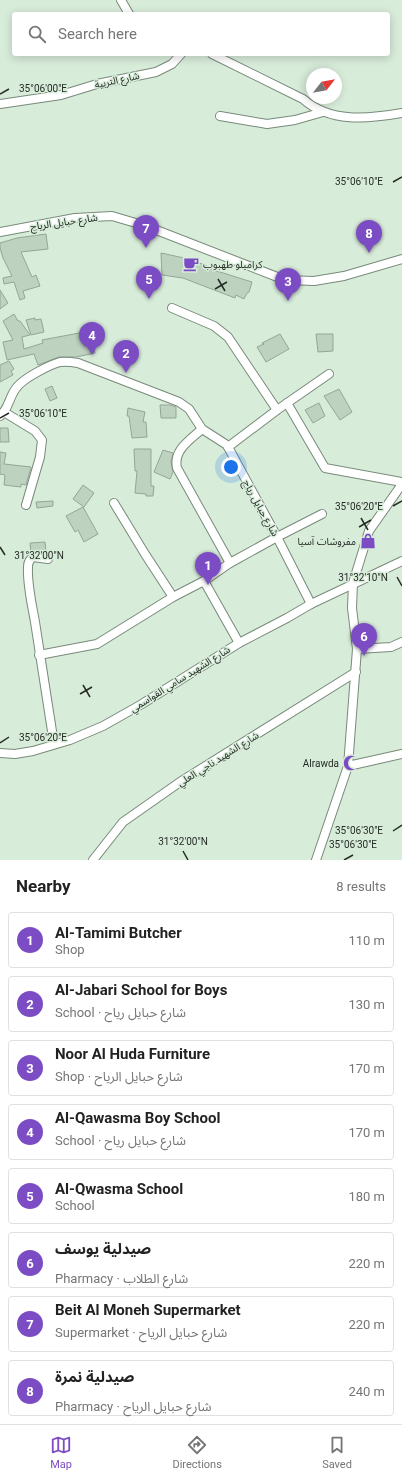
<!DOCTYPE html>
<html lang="en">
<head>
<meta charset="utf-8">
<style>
  :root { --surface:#fff; --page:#f2f2f2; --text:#222; --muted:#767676; --line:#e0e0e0; --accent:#7c4cc4 }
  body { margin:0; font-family:Roboto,"Noto Sans Arabic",sans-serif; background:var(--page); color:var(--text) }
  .compass { position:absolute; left:306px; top:68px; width:36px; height:36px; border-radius:50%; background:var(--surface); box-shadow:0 2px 10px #0003; rotate:59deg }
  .you { position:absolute; left:231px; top:467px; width:14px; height:14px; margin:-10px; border:3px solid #fff; border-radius:50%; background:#1a73e8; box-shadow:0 0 0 6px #1a73e833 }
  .badge { display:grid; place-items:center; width:26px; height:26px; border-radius:50%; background:var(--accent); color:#fff; font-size:13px; font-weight:700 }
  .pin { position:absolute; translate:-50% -33px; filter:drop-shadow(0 1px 2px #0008) }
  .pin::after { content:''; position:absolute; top:21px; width:14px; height:12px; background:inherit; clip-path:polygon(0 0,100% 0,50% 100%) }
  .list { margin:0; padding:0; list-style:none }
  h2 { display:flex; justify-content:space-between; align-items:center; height:52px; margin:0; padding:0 16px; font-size:17px }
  h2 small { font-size:13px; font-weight:400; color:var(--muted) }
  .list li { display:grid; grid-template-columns:26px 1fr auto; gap:12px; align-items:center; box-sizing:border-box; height:56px; margin:0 8px 8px; padding:0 8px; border:1px solid var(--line); border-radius:4px }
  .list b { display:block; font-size:15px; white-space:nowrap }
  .list p { margin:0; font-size:13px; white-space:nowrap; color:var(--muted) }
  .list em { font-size:13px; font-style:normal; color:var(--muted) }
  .icon { flex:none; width:22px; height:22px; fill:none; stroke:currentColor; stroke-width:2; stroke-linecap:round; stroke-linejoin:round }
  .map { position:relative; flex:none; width:402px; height:860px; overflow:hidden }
  .search { position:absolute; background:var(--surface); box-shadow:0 2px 10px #0003; left:12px; right:12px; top:12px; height:44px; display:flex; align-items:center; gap:10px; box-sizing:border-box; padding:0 14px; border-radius:4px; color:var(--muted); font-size:15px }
  .sheet { height:564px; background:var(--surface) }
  nav { display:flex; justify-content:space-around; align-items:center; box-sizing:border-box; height:56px; border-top:1px solid var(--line); background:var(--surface); font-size:11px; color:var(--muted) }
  nav a { display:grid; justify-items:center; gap:2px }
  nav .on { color:var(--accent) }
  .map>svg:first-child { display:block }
</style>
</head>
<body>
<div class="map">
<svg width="402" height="860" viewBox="0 0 402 860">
  <rect width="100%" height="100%" fill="#d8ecda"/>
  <g fill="#bed2c0" stroke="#94a796">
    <polygon points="46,234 48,249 21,252 32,277 36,275 40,286 23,291 25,298 20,300 14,282 4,284 3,278 12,276 3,258 0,248 0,243 17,238"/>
    <polygon points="161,253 189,259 207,266 207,268 252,282 249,292 247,293 244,299 236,295 235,298 183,278 162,275"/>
    <polygon points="0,290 8,303 0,309"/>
    <polygon points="14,314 18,321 20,321 30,335 22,337 24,349 43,343 42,340 90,331 95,353 76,357 59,357 38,365 34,354 7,360 3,342 13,340 3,321"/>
    <polygon points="35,318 35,320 41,319 44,332 31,335 26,320"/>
    <polygon points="280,334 289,349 266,362 257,347 264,344 262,343"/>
    <polygon points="316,334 333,334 333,351 318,352"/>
    <polygon points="9,361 14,369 11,371 13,375 0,382 0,365"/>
    <polygon points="52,386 57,398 50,401 45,389"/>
    <polygon points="339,389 352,412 340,420 324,396"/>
    <polygon points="319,403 325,416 313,423 305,410"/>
    <polygon points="160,405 170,405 176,407 176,418 161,418"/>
    <polygon points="128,408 145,412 143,422 146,422 147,437 132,438 129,416 127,416"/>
    <polygon points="0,428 8,428 9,442 0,442"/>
    <polygon points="134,449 151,449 151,486 154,486 153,496 146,496 146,494 135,493 137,471 135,471"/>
    <polygon points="163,450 173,453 171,462 173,472 170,479 154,472"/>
    <polygon points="0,452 6,453 4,464 31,467 26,485 21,484 21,487 4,485 5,475 0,474"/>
    <polygon points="83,485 94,493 84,507 73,499"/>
    <polygon points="53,501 53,506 37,508 36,502"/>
    <polygon points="83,507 98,534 84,542 78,530 75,532 66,516"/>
    <polygon points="45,542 46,552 31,552 30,543"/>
  </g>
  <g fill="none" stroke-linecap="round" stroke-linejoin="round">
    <defs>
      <g id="minor">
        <polyline points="121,0 129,14"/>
        <path d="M212,54l91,45c27,24 65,20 99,14"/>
        <polyline points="0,104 61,95 97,84 156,72 172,64 181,54"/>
        <polyline points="220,116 267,124 295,120 323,112"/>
        <polyline points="0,232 75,218 112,216 146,226 285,280 314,281 344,276 402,259"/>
        <polyline points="172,308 214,326 228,337 277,410"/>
        <polyline points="287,403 325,468 402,482"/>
        <polyline points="4,412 35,431 42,440 40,457 26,505"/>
        <path d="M0,416c9,-7 9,-20 17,-29 7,-9 32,-22 43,-25 6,-1 12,0 18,1l101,39 10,7 13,20 25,16 50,92 34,67"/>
        <path d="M202,429c-12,11 -29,21 -25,39l53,95"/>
        <polyline points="228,447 277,410 329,374"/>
        <polyline points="114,503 145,554 173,597"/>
        <path d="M48,559l-15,-2c-3,2 -5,6 -5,10 -1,17 4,38 7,55 6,41 13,81 19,122"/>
        <polyline points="204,581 239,643"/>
        <polyline points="357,649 391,647 402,642"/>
        <polyline points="39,655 97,644 173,597 204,581 230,563 277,537 322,514"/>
        <polyline points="0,753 15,754 33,751 70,740 103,726 142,704 239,643 287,618 311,604 402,561"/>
        <polyline points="348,766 402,754"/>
        <polyline points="93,860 123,822 180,782 356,672"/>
        <polyline points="316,860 348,766 357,649 352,608 353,583 369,531 402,484"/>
      </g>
    </defs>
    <use href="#minor" stroke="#788a7a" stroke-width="10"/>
    <use href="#minor" stroke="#fff" stroke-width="8"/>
  </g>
  <path fill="none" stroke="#252c26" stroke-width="1.5" d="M0,94l9,-5M393,182l9,-5M218,279l7,12M215,289l12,-7M0,418l9,-5M393,506l9,-5M361,518l7,12M359,527l12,-7M0,547l5,8M397,577l5,9M83,685l7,12M80,694l12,-7M0,743l9,-6M393,831l9,-6M183,851l5,9M344,860l9,-5"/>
  <defs>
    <symbol id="cafe-bare" viewBox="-9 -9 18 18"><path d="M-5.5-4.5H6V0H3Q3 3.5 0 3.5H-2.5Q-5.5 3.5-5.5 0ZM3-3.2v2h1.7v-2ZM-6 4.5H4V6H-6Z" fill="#7c4cc4" stroke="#d8ecda" stroke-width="2.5" paint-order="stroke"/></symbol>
    <symbol id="shop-bare" viewBox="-9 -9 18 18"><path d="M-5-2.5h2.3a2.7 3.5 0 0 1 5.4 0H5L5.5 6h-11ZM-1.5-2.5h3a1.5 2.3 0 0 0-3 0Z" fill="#7c4cc4" stroke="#d8ecda" stroke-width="2.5" paint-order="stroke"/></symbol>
    <symbol id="mosque-bare" viewBox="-9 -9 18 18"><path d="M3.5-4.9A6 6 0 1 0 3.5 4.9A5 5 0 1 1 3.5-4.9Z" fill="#7c4cc4" stroke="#d8ecda" stroke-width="2.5" paint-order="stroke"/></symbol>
  </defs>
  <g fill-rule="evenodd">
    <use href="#cafe-bare" x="180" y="253" width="22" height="22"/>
    <use href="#shop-bare" x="357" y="530" width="22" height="22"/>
    <use href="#mosque-bare" x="340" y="752" width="22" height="22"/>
  </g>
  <g text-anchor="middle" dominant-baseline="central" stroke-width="3" stroke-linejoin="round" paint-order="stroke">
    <g font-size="10" fill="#252c26" stroke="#d8ecda">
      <text transform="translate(117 80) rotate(-12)">شارع التربية</text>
      <text transform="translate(64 222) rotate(-8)">شارع حبايل الرياح</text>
      <text transform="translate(261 508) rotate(61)">شارع حبايل رياح</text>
      <text transform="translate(180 679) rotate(-32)">شارع الشهيد سامي القواسمي</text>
      <text transform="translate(218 759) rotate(-32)">شارع الشهيد ناجي العلي</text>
    </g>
    <g font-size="10" fill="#252c26" stroke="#d8ecda" text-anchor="end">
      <text x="203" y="264" text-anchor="start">كراميلو طهبوب</text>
      <text x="356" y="541">مفروشات آسيا</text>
      <text x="339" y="763">Alrawda</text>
    </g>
  </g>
  <g font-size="10" text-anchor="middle" fill="#252c26" stroke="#d8ecda" stroke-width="3" stroke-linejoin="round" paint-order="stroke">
    <text x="43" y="92">35°06'00"E</text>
    <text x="359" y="185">35°06'10"E</text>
    <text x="43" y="417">35°06'10"E</text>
    <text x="359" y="510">35°06'20"E</text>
    <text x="39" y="559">31°32'00"N</text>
    <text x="363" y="581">31°32'10"N</text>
    <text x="43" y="741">35°06'20"E</text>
    <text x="359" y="834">35°06'30"E</text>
    <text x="183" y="845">31°32'00"N</text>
    <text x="353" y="848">35°06'30"E</text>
  </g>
</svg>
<svg class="compass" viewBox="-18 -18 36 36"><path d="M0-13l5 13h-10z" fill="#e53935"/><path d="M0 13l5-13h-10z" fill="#767676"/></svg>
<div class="you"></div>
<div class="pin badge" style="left:208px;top:585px">1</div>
<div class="pin badge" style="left:126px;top:373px">2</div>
<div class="pin badge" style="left:288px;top:301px">3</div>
<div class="pin badge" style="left:92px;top:355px">4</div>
<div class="pin badge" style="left:149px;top:299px">5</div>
<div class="pin badge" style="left:364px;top:656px">6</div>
<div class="pin badge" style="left:146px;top:248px">7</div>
<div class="pin badge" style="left:369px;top:253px">8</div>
<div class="search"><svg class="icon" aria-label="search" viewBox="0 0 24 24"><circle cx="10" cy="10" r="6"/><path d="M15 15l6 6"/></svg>Search here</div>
</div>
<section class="sheet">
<h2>Nearby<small>8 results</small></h2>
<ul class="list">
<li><span class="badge">1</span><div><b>Al-Tamimi Butcher</b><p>Shop</p></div><em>110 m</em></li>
<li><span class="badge">2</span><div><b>Al-Jabari School for Boys</b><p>School · شارع حبايل رياح</p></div><em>130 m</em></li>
<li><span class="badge">3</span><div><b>Noor Al Huda Furniture</b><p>Shop · شارع حبايل الرياح</p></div><em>170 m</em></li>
<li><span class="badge">4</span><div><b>Al-Qawasma Boy School</b><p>School · شارع حبايل رياح</p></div><em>170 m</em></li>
<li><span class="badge">5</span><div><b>Al-Qwasma School</b><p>School</p></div><em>180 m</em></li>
<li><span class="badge">6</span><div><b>صيدلية يوسف</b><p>Pharmacy · شارع الطلاب</p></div><em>220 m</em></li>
<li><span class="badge">7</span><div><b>Beit Al Moneh Supermarket</b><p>Supermarket · شارع حبايل الرياح</p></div><em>220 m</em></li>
<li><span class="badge">8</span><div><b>صيدلية نمرة</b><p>Pharmacy · شارع حبايل الرياح</p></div><em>240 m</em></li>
</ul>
</section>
<nav>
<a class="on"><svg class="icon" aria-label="map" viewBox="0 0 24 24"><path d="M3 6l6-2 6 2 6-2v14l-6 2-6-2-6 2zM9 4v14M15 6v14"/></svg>Map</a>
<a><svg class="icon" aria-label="directions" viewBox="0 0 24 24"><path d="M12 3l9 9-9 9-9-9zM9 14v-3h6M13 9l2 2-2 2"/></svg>Directions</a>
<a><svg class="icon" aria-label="saved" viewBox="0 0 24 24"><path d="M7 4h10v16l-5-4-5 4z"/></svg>Saved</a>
</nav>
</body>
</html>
